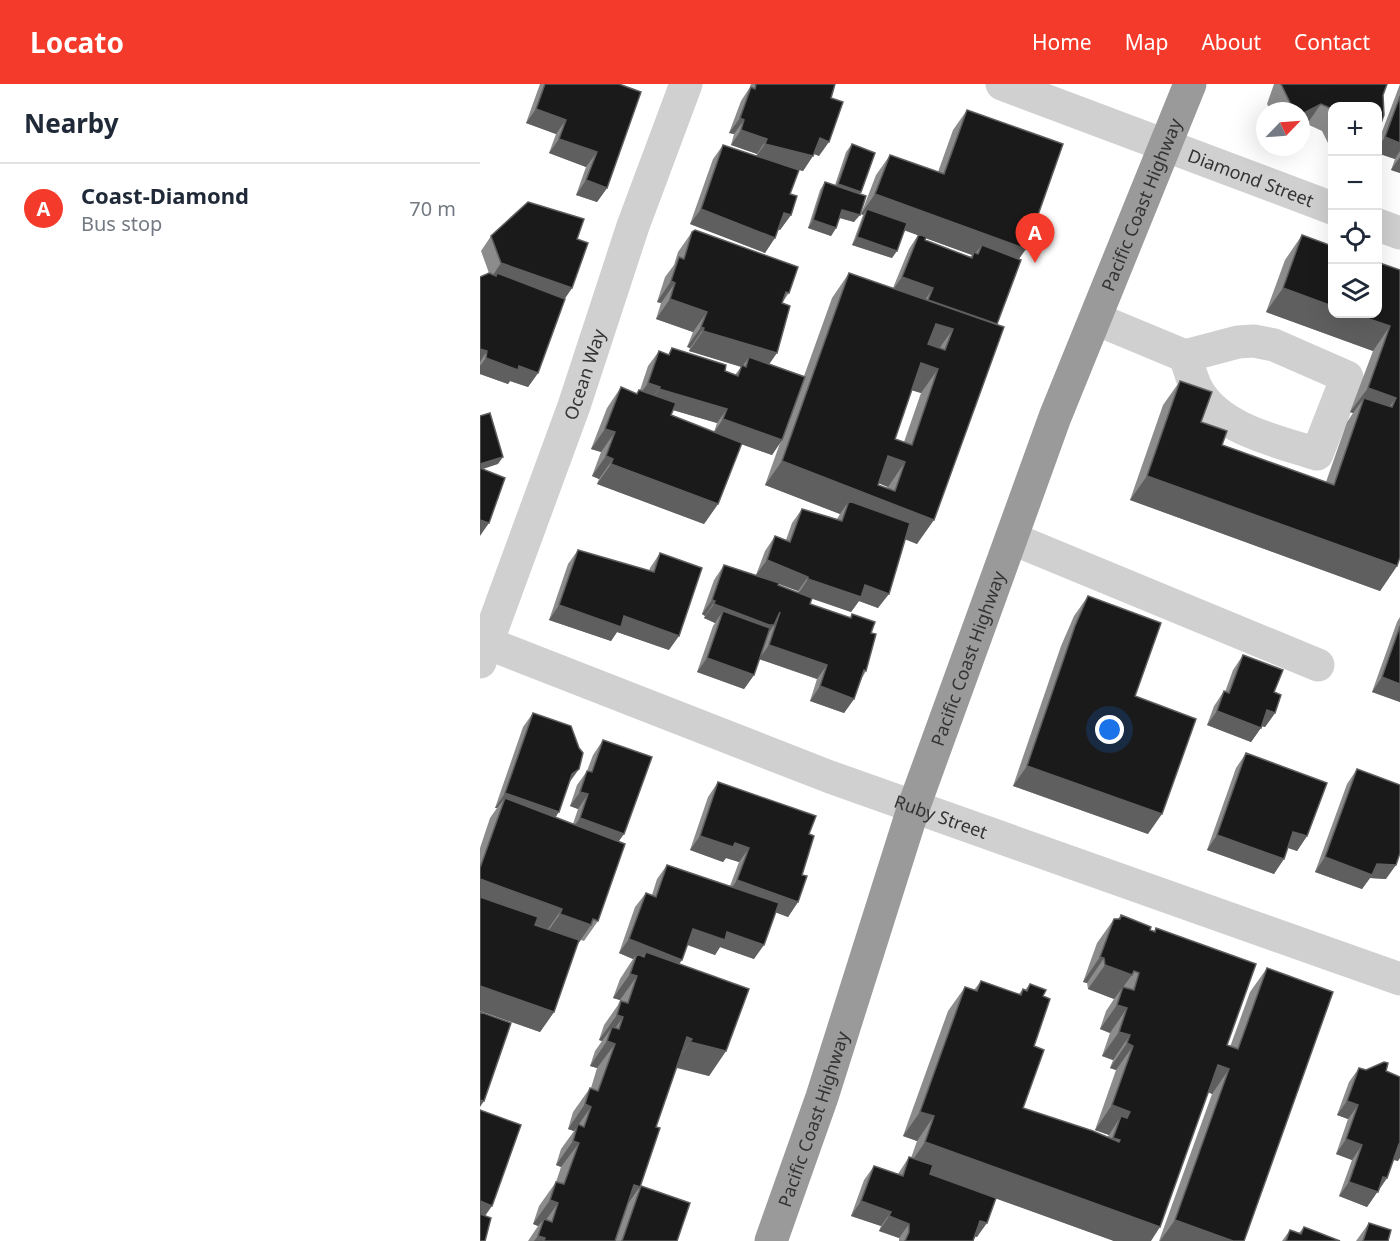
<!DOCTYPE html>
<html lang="en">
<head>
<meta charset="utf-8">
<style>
  :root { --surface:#fff; --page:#f6f6f7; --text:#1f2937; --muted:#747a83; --line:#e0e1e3; --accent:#f43a2a }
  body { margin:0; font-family:"Noto Sans",sans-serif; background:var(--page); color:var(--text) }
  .controls { position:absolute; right:18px; top:18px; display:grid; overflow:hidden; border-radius:12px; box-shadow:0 6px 24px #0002 }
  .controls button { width:54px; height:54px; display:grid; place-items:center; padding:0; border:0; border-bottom:2px solid var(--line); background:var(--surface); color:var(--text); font:30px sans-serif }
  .compass { position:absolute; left:776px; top:18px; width:54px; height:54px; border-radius:50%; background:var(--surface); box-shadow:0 6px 24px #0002; rotate:65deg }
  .you { position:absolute; left:630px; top:646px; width:21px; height:21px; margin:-15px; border:4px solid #fff; border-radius:50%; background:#1a73e8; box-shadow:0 0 0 9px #1a73e833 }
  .badge { display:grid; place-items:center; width:39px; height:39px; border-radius:50%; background:var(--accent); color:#fff; font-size:20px; font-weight:700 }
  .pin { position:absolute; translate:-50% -50px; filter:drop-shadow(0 2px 3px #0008) }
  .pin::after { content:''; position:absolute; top:32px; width:21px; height:18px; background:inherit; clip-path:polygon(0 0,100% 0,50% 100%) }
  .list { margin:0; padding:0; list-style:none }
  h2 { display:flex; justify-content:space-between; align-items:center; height:78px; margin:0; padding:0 24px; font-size:26px }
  h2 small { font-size:20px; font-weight:400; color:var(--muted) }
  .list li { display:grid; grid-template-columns:39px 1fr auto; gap:18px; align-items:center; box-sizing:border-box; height:90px; padding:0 24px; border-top:2px solid var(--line) }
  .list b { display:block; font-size:22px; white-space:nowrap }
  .list p { margin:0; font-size:20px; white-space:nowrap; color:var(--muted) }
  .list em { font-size:20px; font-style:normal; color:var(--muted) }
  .icon { flex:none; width:33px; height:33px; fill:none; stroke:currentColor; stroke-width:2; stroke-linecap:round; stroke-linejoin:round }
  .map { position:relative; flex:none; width:920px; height:1157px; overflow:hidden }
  header { display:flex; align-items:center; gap:36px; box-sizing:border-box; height:84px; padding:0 30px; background:var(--accent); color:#fff }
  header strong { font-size:28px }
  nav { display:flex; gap:33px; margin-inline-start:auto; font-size:21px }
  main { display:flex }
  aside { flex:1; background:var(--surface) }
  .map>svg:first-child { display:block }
</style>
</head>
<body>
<header>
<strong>Locato</strong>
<nav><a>Home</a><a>Map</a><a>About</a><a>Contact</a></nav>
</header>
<main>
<aside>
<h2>Nearby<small></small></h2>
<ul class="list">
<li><span class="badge">A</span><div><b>Coast-Diamond</b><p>Bus stop</p></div><em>70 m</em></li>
</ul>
</aside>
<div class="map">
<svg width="920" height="1157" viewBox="0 0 920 1157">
  <rect width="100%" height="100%" fill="#fff"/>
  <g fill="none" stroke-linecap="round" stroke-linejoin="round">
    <g stroke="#d0d0d0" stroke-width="33">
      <path id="s1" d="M522,0l330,124"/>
      <polyline points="898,141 920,149"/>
      <path d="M616,235l89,37 53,-14 16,-1 20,4 73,32 -30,77c-40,-13 -96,-24 -119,-63 -6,-10 -9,-24 -13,-35"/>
      <polyline points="533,455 838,581"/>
      <path id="s2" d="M7,559l343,134 570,202"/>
      <path id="s3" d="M0,578l94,-256 59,-180 53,-142"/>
    </g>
    <path stroke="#9a9a9a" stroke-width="33" id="s4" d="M291,1157l51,-144 92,-291 64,-176 77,-213 135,-333"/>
  </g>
  <g fill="#8c8c8c" fill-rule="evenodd">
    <polygon points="60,0 139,0 127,104 117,118 96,111 106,83 69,69 76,50 46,39"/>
    <polygon points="271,0 355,0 351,14 339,72 334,70 323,87 306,82 310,110 311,131 300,146 298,145 285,169 210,140 233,75 243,61 276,72 277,70 251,61 254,50 249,49 261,17 270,3"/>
    <polygon points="794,0 907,0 852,22 852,61 848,59 842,47 827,40 821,27 791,27 787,20"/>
    <polygon points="920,0 920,89 911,86 915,75 897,69 897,61"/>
    <path d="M487,26l51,149 -101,285 -12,-5 -27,69 -19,-7 -8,11 -39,-14 -2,6 40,14 2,-4 19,19 -5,38 -4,7 -8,21 -10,14 -34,-12 7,-22 -58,-20 -5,16 -10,14 -47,-17 16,-46 2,-3 -11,-5 1,-2 -3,-2 12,-34 10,-15 41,13 -9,-3 9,-24 10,-15 11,4 6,-17 10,-14 35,10 3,-5 -75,-29 15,-42 -8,12 -31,-11 -23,60 -14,20 -107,-40 2,-5 -7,-3 9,-24 -10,-3 16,-41 14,-21 16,7 2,-4h1l8,-24 11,-15 9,4 4,-7 63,27 6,-8 -52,-16 1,-3 -3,-1 6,-15 -37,-13 5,-16 -4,-1 8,-25 9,-12 4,-13 14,-20 97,61 -7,10 -13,61 35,12 28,-78 17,-25 44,15 16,-39 9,-14 -13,-5 -13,28 -40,-13 11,-30 -2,-1 15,-39 14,-20 48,17 15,-42zM445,154l47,17 -2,2 -45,-17zM432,306l9,3 -17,49 -9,-3zM193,326l44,13 -3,9 -43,-17zM398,399l10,4 -1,1 -9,-3zM298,500l20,7v2l-20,-8z"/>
    <polygon points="372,60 380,110 374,138 359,134 356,144 351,152 328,144 340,106 345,98 355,101 366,68"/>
    <polygon points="822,151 920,186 917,482 900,507 650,416 683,321 700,297 721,338 742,361 846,398 867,338 873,329 870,328 893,267 786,228 805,176"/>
    <polygon points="11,152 97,155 92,204 84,215 58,289 48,303 30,297 28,300 0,290 0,193 9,189 1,167"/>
    <polygon points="98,466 169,487 170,484 180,469 189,566 137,548 131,557 69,536 88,480"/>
    <polygon points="608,512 655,612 668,750 533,702 581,562 594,532"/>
    <polygon points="920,533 920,618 892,608 917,538"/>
    <polygon points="763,571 795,629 785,643 782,642 771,658 727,641 734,622 744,607 745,608 753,586"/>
    <polygon points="53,629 90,698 76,733 93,740 98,725 90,722 97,701 107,687 113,671 123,656 139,758 118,837 104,857 101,856 97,861 74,928 60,948 0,927 0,764 10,734 17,724 15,724 43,643"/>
    <polygon points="766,669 827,752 817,767 808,764 794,790 727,766 756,684"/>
    <polygon points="877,685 906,795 890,794 882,805 835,788 867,700"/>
    <polygon points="238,698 329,750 318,818 308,833 296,828 274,875 240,863 235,871 207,861 199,880 246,967 229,992 197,983 176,1043 160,1103 147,1122 161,1102 197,1157 48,1157 58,1142 53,1140 59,1122 76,1098 81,1083 76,1081 81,1065 94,1047 88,1045 93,1028 110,1004 111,1004 117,984 110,982 115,967 122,957 119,956 124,941 138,921 140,916 133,914 140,895 153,875 139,869 155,823 166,809 172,811 177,795 187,781 250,802 259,778 246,774 243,778 210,766 228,713"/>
    <polygon points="641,831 674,847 676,844 747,961 750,963 770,908 787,884 764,1157 679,1157 732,1010 729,1008 634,1157 516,1114 497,1153 494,1153 493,1157 419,1157 419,1154 399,1147 401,1142 371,1132 384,1096 394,1082 418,1090 429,1073 431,1074 437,1057 423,1052 468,927 485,903 494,906 501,897 539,910 543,905 545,906 550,900 563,912 543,1024 627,1053 629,1051 615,1046 636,986 630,984 633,976 622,972 630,949 620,945 626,927 634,915 608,905 607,899 603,898 617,859 634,835 638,835"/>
    <polygon points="879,984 886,986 906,987 918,1077 913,1076 907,1094 887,1123 859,1112 872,1076 856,1070 868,1035 857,1031 869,998"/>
    <polygon points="889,1139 908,1157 876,1157"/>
    <polygon points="824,1143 860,1157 802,1157 810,1146 819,1149"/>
  </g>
  <g fill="#5f5f5f">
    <polygon points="841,20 827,40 821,43 821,29"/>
    <polygon points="56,25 86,36 76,50 46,39"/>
    <polygon points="260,34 264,36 254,50 249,49"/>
    <polygon points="261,46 287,55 277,70 251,61"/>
    <polygon points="852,53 852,61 848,59"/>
    <polygon points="905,53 920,59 920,67 915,75 897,69 897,65"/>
    <polygon points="340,54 349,58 339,72 330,68"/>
    <polygon points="79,55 117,68 106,83 69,69"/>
    <polygon points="285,60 333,72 323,87 275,74"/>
    <polygon points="920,73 920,89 911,86"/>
    <polygon points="106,96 127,104 117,118 96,111"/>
    <polygon points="358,100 381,108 376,116 353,107"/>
    <polygon points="395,110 546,165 532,185 502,161 494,171 494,168 492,171 385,132 387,125 383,131 381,130"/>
    <polygon points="221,125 295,154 285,169 210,140"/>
    <polygon points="362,126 380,131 374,138 357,133"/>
    <polygon points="304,129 311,131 300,146 294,144"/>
    <polygon points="333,136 356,144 351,152 328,144"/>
    <polygon points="377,153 417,167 412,174 372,161"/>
    <polygon points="21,179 92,204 82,219 11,194"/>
    <polygon points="422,193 453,204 443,219 412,207"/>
    <polygon points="191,197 195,199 181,219 177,218"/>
    <polygon points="803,204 852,222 852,230 874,230 910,242 893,267 786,228"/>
    <polygon points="190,215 227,228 213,248 176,235"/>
    <polygon points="445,223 473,245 456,269 439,264"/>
    <polygon points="221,243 224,244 210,264 207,263"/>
    <polygon points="223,247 297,269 283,289 269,273 262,283 209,267"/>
    <polygon points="0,265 7,267 0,278"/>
    <polygon points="6,274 39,282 58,289 48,303 30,297 28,300 0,290 0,282"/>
    <polygon points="441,279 458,285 441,309 424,304"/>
    <polygon points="168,299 180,303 170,317 158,313"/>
    <polygon points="888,304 916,314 898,338 884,314 873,329 870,328"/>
    <polygon points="179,305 247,325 237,339 169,319"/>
    <polygon points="243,335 302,356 292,371 233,350"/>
    <polygon points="125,345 135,348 121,368 111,365"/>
    <polygon points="126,372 133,375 119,395 112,392"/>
    <polygon points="408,372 425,378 408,403 391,396"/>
    <polygon points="23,373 18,380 0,386 0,380"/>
    <polygon points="302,377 454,436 437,460 364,431 369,417 360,430 285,401"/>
    <polygon points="131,380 238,420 224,440 117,400"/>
    <polygon points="667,392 917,482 900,507 650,416"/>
    <polygon points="0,436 9,439 0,452"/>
    <polygon points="287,476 328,493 318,507 276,491"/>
    <polygon points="328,495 385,501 409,510 398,524 379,517 371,528 318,510"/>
    <polygon points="232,516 235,517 225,532 222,530"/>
    <polygon points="234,520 294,541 284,556 243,527 235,539 224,534"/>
    <polygon points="79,521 144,532 199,552 189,566 137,548 131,557 69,536"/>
    <polygon points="289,561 347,581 337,595 279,575"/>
    <polygon points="227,574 274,591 264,605 217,588"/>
    <polygon points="902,593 920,600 920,618 892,608"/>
    <polygon points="340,602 374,615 364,629 330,617"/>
    <polygon points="787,626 795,629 785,643 777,641"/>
    <polygon points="737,627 781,644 771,658 727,641"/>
    <polygon points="547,682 682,730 668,750 533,702"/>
    <polygon points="99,685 89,699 92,690"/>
    <polygon points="100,708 108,710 98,725 90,722"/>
    <polygon points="25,709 79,728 69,742 25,714 17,724 15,724"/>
    <polygon points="100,734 144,750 134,764 90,748"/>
    <polygon points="813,748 827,752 817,767 803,762"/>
    <polygon points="737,751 804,775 794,790 727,766"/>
    <polygon points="220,752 255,759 269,764 259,778 246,774 243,778 210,766"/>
    <polygon points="845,773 897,780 916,781 906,795 890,794 882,805 835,788"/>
    <polygon points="0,795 82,825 68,845 0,820"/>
    <polygon points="257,796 318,818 308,833 247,811"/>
    <polygon points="80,830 111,841 97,861 66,850"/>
    <polygon points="213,845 247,848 284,861 274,875 240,863 235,871 203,859"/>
    <polygon points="149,855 202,876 192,890 166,868 159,877 157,870 153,875 139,869"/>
    <polygon points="620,873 624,874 607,899 603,898"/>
    <polygon points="625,881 652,891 634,915 608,905"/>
    <polygon points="150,890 157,892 140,916 133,914"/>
    <polygon points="0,902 74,928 60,948 0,927"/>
    <polygon points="637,921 647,924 630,949 620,945"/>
    <polygon points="137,931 143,933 127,956 132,943 122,957 119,956"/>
    <polygon points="639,948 650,951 633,976 622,972"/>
    <polygon points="207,953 212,955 195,979"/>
    <polygon points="127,957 135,960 117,984 110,982"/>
    <polygon points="210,958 246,967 229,992 193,983"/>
    <polygon points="647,959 653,962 636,986 630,984"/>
    <polygon points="738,981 749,985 732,1010 721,1005"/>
    <polygon points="0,1016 4,1017 0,1023"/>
    <polygon points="867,1017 878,1021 868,1035 857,1031"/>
    <polygon points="105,1020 111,1023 94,1047 88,1045"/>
    <polygon points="632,1021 650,1028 636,1048 641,1032 629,1051 615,1046"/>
    <polygon points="440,1028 454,1032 437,1057 423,1052"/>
    <polygon points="866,1055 882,1061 872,1076 856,1070"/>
    <polygon points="93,1057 99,1059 81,1083 76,1081"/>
    <polygon points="445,1058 680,1143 671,1157 634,1157 428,1083"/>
    <polygon points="919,1060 920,1060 920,1074 918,1077 908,1074"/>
    <polygon points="903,1093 907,1094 887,1123 859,1112 869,1098"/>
    <polygon points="154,1101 160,1103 143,1127"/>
    <polygon points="70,1116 78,1119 61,1143 64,1135 58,1142 53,1140"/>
    <polygon points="0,1117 12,1122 0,1139"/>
    <polygon points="381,1117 411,1128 401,1142 371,1132"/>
    <polygon points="409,1132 429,1140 419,1154 399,1147"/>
    <polygon points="695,1136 753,1157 680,1157"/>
    <polygon points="500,1137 507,1139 497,1153 490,1151"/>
    <polygon points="58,1152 65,1154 63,1157 54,1157"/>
  </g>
  <g fill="#1a1a1a" stroke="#5f5f5f" stroke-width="1.5" fill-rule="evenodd">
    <polygon points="65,0 139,0 161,8 127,104 106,96 117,68 79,55 86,36 56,25"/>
    <polygon points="276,0 355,0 351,14 363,18 349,58 340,54 333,72 285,60 287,55 261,46 264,36 260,34 271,3 275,5"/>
    <polygon points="801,0 907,0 903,11 904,31 897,50 897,22 852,22 852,25 841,20 822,30 821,29 821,27 814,27"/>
    <polygon points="920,12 920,59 905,53"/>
    <polygon points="487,26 583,60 546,165 395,110 410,71 464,90"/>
    <polygon points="372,60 395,69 381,108 358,100"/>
    <polygon points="243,61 319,86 310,110 317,112 311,131 304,129 295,154 221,125"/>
    <polygon points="345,98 386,112 380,131 362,126 356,144 333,136"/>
    <polygon points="48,118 104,135 97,155 108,159 92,204 21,179 11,152"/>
    <polygon points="387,125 427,139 417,167 377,153"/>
    <polygon points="215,146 318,183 309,209 306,208 302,219 310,222 297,269 223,247 224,244 221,243 227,228 190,215 195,199 191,197 199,173 204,175 212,148"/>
    <polygon points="439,150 446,153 445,156 492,174 494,168 498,170 502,161 541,176 517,240 448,216 453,204 422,193"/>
    <polygon points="822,151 852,162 852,222 803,204"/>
    <polygon points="897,178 920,186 920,473 917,482 667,392 700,297 732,308 721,338 747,347 742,361 854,401 884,314 912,323 916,314 888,304 910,242 874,230 897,230"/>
    <polygon points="9,189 16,192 17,189 85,215 58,289 39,282 38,286 6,274 7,267 0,265 0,193"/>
    <path d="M369,189l155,54 -70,193 -152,-59zM456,240l17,5 -8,21 -17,-6zM441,279l17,6 -26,76 -17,-6zM408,372l17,6 -10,29 -17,-6z"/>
    <polygon points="192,264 246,281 245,287 258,292 262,281 266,283 269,273 325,293 302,356 243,335 247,325 179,305 180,303 168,299 179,267 189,271"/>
    <polygon points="141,303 157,310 159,306 196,319 191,331 262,359 238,420 131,380 133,375 126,372 135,348 125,345"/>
    <polygon points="10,329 23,373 0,380 0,332"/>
    <polygon points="0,384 25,394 9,439 0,436"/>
    <polygon points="369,417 430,439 409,510 385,501 381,513 328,495 328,493 287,476 295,452 310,458 322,425 362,437"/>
    <polygon points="98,466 174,488 180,469 222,484 199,552 144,532 141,543 79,521"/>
    <polygon points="244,481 299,499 298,501 332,514 330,520 371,534 372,530 395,538 391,549 396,550 386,587 384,586 374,615 340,602 347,581 289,561 300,528 294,541 289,541 234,520 235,517 232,516"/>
    <polygon points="608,512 681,539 655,612 716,635 682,730 547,682 595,542"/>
    <polygon points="243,527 290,544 274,591 227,574"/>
    <polygon points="920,542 920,600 902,593"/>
    <polygon points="763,571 803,586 794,608 801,611 795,629 787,626 781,644 737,627 744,607 749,609"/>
    <polygon points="53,629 91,642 99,664 103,669 99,685 92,690 79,728 25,709"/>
    <polygon points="123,656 172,673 144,750 100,734 108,710 100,708 107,687 112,688"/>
    <polygon points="766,669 847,699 827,752 813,748 804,775 737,751"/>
    <polygon points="877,685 920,701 920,769 916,781 897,780 892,791 845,773"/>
    <polygon points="238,698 336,732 329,750 334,752 322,791 327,792 318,818 257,796 269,764 255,759 253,763 220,752"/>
    <polygon points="25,714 145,760 118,837 113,835 111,841 80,830 82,825 0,795 0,784"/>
    <polygon points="187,781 299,819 284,861 247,848 245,856 213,845 202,876 149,855 166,809 176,813"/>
    <polygon points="0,813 58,833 55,841 99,856 74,928 0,902"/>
    <polygon points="641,831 671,843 670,846 675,848 676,844 776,880 747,961 758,965 787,884 853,908 764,1157 753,1157 695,1136 749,985 738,981 680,1143 445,1058 454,1032 440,1028 485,903 497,907 501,897 541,911 543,905 547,907 550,900 566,906 563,912 570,915 554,962 564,966 543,1024 613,1047 639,1058 640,1056 633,1054 641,1032 647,1034 650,1028 632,1021 653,962 647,959 650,951 639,948 647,924 637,921 643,903 654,906 659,889 654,887 652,891 625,881 624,874 620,873 634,835 640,835"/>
    <polygon points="166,868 269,905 246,967 210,958 212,955 207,953 176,1043 180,1044 160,1103 154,1101 135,1157 64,1157 65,1154 58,1152 64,1135 72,1138 78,1119 70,1116 76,1098 84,1100 99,1059 93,1057 98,1040 104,1043 111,1023 105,1020 110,1004 118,1007 135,960 127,957 132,943 139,945 143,933 137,931 141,917 148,919 157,892 150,890 157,870 164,873"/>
    <polygon points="0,928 31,939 4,1017 0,1016"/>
    <polygon points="904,978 908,979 906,987 920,993 920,1060 919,1060 907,1094 903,1093 898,1108 869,1098 882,1061 866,1055 878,1021 867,1017 879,984 886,986"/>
    <polygon points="0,1026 41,1041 12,1122 0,1117"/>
    <polygon points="429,1073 453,1081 450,1090 516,1114 507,1139 500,1137 493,1157 425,1157 429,1148 429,1140 409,1132 411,1128 381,1117 394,1082 423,1092"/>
    <polygon points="161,1102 210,1119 197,1157 142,1157"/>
    <polygon points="0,1130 11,1134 5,1157 0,1157"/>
    <polygon points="889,1139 911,1146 908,1157 883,1157"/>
    <polygon points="824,1143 860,1157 806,1157 810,1146 821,1150"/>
  </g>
  <g text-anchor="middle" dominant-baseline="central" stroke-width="6" stroke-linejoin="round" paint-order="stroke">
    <g font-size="18" fill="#333" stroke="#fff">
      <text stroke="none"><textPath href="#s1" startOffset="266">Diamond Street</textPath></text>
      <text stroke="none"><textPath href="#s4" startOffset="1101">Pacific Coast Highway</textPath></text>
      <text stroke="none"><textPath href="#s3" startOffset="306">Ocean Way</textPath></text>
      <text stroke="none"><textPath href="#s4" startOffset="615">Pacific Coast Highway</textPath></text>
      <text stroke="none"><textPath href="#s2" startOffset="486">Ruby Street</textPath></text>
      <text stroke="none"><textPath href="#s4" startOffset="129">Pacific Coast Highway</textPath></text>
    </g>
  </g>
</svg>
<div class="controls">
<button>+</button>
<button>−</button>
<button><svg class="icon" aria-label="locate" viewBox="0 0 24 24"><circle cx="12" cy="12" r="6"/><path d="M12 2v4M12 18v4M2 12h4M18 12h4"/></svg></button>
<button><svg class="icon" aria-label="layers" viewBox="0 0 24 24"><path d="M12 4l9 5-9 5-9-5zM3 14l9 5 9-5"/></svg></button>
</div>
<svg class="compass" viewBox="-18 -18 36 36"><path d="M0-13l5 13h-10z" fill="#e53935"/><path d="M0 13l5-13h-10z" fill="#747a83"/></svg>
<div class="you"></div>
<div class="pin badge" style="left:555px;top:179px">A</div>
</div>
</main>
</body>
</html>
